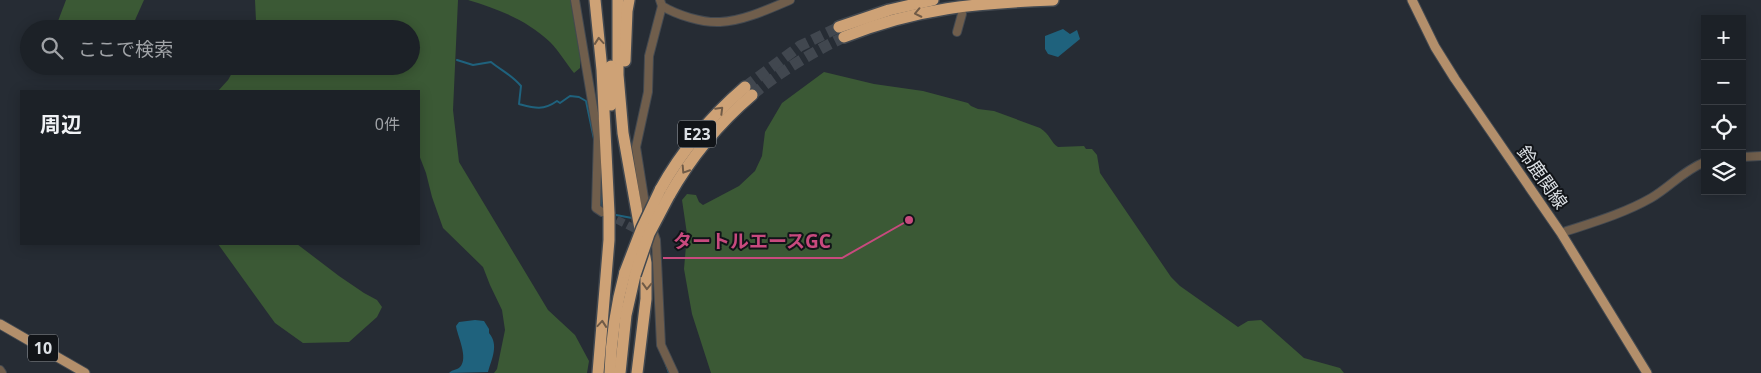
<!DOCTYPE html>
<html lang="ja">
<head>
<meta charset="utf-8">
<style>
  :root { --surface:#1c2127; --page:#25292f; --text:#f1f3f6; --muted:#a0a3a7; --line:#3a3e44 }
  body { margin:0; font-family:"Noto Sans","Noto Sans JP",sans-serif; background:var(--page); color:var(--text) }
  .controls { position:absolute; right:15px; top:15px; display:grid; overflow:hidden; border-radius:0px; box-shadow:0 2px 12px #0003 }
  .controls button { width:45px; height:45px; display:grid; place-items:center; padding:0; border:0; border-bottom:1px solid var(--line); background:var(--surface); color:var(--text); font:25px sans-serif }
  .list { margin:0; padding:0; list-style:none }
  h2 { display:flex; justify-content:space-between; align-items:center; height:65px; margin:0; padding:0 20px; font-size:21px }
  h2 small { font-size:16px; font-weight:400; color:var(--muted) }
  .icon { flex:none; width:28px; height:28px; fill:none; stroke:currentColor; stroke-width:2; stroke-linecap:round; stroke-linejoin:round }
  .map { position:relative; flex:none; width:1761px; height:373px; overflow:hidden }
  .search { position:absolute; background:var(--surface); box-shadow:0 2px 12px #0003; left:20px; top:20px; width:400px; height:55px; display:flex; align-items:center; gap:12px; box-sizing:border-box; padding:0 18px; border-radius:28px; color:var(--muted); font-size:19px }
  .panel { position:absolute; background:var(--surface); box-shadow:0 2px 12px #0003; left:20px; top:90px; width:400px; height:155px; border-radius:0px }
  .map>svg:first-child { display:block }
</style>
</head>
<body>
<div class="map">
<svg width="1761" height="373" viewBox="0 0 1761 373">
  <rect width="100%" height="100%" fill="#262c34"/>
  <g fill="#3b5935">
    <polygon points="66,0 144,0 131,29 55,29"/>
    <polygon points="255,0 458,0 453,110 459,162 548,310 575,335 589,361 587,373 494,373 497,369 505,330 502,310 490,285 483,267 443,228 432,197 426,173 419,155 419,91 218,91 228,80 236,66 411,66 411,29 253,29 256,21"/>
    <path d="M468,0h112l1,43 -1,25 -6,5c-8,-10 -15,-22 -24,-31 -23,-22 -52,-33 -82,-42z"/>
    <path d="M824,72l50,12 49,7 45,12 3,3 7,3 16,2 46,17c10,6 11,15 18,19l26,-1 2,3h6l5,6 3,18 71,104 9,9 58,41 10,-6 13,-1 43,38 36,10 4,5h-633l-19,-59 -8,-45 3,-35 -5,-34 5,-6 9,1 3,7 4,3 36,-19 16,-15 7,-15 3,-24 17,-29z"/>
    <polygon points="218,244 297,244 339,276 364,293 377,300 382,307 377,317 349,342 303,343 275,323"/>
  </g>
  <g fill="#1f627d">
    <polygon points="1063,29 1070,34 1077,30 1080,39 1058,57 1048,54 1045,49 1045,36"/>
    <path d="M475,320l9,1 5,8v4c10,12 3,25 -1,39l-39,1c4,-4 8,-3 11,-6 9,-9 -3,-32 -4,-41l3,-4z"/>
  </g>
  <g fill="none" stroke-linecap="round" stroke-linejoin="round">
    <g stroke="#1f627d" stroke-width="2">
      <path d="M457,60l16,5 18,-3c11,9 21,13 30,24l-2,18c15,4 24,7 38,-3l3,2 10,-7 9,1 7,4 8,38"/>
      <polyline points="600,189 603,209"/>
      <polyline points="616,215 632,218"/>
      <polyline points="665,362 669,373"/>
    </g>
    <polyline stroke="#41474f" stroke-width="8" stroke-dasharray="8 4" stroke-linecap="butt" points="606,214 643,233"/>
    <g stroke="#41474f" stroke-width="11" stroke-dasharray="11 5.5" stroke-linecap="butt">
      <polyline points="745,87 800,46 839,27"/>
      <path d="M752,95c29,-24 59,-42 92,-58"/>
    </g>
    <defs>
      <g id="minor">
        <polyline points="575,0 598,137 596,208 602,212"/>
        <path d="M660,0l2,6c15,9 40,17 58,16 23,-1 49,-13 70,-22"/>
        <polyline points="957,32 962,14"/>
        <polyline points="1742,157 1761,156"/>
        <polyline points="648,215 645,204 636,147 648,92 649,56 662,6"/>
        <polyline points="651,226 656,240 661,345 674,373"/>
        <path d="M1561,233c30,-10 62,-19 90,-35 19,-11 33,-28 54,-36"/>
        <polyline points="0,370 2,373"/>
      </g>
      <g id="major">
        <polyline points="1412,0 1435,47 1455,79 1561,233 1647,373"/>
        <polyline points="0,324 85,373"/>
      </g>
      <g id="highway">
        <polyline points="595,0 602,70 609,213 609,240 598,373"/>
        <polyline points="618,0 618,75 623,133 646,263 646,299 637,373"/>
        <polyline points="839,27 889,10 933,0"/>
        <path d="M844,37c72,-29 133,-34 209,-37"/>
        <polyline points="625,61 627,11 629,0"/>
        <polyline points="611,66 611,105"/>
        <path d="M660,190c22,-40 50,-73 85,-103"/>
        <path d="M669,196c22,-39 49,-72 83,-101"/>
        <path d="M610,373c1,-35 6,-68 15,-101"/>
        <polyline points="620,373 626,315 635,275"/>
      </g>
    </defs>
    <use href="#minor" stroke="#434950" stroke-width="10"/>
    <use href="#major" stroke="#434950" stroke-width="11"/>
    <use href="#highway" stroke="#434950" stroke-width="14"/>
    <use href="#minor" stroke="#705e4c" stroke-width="8"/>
    <use href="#major" stroke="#b38f6b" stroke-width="9"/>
    <use href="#highway" stroke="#cea276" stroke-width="11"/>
    <defs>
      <g id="highway-bridge">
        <polyline points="625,272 642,228 660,190"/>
        <polyline points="635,275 649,234 669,196"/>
      </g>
    </defs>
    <use href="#highway-bridge" stroke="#434950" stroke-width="14" stroke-linecap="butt"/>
    <use href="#highway-bridge" stroke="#cea276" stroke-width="11"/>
  </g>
  <defs><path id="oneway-chevron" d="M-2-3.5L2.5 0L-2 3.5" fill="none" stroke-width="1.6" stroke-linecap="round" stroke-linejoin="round" transform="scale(1.25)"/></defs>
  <g stroke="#705b47">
    <use href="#oneway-chevron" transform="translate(918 13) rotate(168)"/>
    <use href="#oneway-chevron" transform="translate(599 41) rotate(-95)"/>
    <use href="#oneway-chevron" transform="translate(720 110) rotate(-45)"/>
    <use href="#oneway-chevron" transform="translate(685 170) rotate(123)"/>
    <use href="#oneway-chevron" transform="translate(647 286) rotate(92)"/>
    <use href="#oneway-chevron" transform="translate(602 324) rotate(-85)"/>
  </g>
  <g text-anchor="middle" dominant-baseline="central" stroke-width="4" stroke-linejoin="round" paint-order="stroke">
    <g fill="#111418" stroke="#9fa3a8" stroke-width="1">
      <rect x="678" y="120.5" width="38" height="27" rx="4"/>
      <rect x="28" y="334.5" width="30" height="27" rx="4"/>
    </g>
    <g font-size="16" font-weight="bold" fill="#dce0e5">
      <text x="697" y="134">E23</text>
      <text x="43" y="348">10</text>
    </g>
    <g font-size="18" fill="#dce0e5" stroke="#111418">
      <text transform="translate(1543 177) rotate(55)">鈴鹿関線</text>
    </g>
  </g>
  <path fill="none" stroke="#c84a7e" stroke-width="2" d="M909 220L842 258H663"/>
  <circle fill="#c84a7e" stroke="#111418" stroke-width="2" cx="909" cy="220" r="5"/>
  <g font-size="19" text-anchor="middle" font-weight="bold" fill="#c84a7e" stroke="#111418" stroke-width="4" stroke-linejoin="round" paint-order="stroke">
    <text x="752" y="248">タートルエースGC</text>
  </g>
</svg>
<div class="controls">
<button>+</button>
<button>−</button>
<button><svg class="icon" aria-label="locate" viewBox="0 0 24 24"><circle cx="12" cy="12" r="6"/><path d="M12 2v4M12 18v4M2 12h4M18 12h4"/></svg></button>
<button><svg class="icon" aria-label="layers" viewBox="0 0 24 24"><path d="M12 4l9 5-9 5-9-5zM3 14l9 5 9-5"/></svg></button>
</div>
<div class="search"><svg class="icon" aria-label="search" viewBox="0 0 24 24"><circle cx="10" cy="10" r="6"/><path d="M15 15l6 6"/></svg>ここで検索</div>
<section class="panel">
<h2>周辺<small>0件</small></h2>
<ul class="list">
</ul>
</section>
</div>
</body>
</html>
